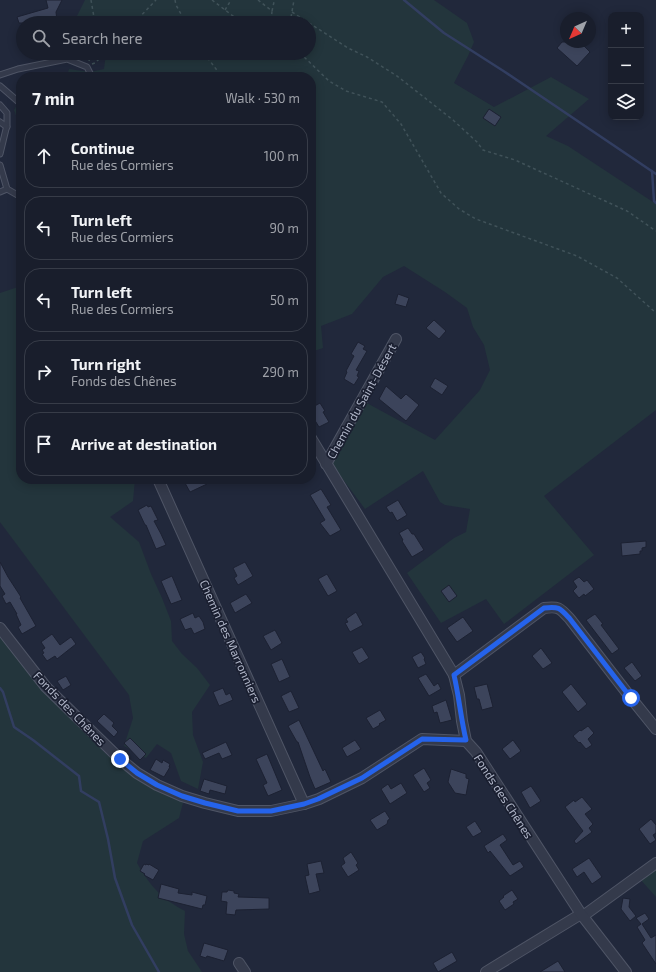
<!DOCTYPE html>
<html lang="en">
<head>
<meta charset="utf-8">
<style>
  :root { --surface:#191e2c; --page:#222734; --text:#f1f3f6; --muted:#9fa2a9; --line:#373c48 }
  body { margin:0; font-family:"Exo 2",sans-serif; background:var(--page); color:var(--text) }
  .controls { position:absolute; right:12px; top:12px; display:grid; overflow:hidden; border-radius:8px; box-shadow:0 2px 10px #0003 }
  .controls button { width:36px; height:36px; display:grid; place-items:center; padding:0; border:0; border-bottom:1px solid var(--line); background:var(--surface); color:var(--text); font:20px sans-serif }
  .compass { position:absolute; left:560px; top:12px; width:36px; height:36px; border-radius:50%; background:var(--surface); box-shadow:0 2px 10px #0003; rotate:224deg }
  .stop { position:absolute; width:12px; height:12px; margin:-9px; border:3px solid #2563eb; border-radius:50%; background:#fff }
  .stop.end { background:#2563eb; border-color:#fff; box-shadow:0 1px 4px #0008 }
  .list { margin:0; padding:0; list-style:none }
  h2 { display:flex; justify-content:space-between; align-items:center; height:52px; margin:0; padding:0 16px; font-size:17px }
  h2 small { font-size:13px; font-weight:400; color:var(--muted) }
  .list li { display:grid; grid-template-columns:26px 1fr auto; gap:12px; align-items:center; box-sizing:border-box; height:64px; margin:0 8px 8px; padding:0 8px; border:1px solid var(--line); border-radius:16px }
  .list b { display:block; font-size:15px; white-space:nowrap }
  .list p { margin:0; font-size:13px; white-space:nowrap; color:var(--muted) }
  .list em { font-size:13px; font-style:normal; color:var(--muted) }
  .icon { flex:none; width:22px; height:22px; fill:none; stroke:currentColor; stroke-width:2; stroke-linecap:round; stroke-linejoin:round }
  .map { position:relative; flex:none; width:656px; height:972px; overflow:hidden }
  .search { position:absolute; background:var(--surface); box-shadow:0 2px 10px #0003; left:16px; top:16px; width:300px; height:44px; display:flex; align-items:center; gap:10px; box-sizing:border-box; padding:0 14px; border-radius:22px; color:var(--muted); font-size:15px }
  .panel { position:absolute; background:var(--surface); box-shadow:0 2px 10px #0003; left:16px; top:72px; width:300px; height:412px; border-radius:16px }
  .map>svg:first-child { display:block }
</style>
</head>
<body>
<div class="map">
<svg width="656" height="972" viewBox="0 0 656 972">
  <rect width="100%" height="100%" fill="#21283b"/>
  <g fill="#23353c">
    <polygon points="85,0 434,0 467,23 474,42 468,56 454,83 494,107 551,77 589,99 546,136 568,146 656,204 656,410 544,496 594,555 504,624 486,599 441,623 407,573 454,538 466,532 470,509 445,505 440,502 423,471 365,509 330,462 363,401 435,440 480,390 490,370 484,345 473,327 467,308 445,292 404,266 383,277 352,314 321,326 323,348 311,352 311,265 312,260 311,257 311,77 67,77 69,69 90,72 104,69 106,53 309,53 309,23 82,23 77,16"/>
    <polygon points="21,98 21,157 17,145 18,121 14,110"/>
    <polygon points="21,286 21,479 135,479 133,501 110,517 139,542 151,574 162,598 171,621 172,641 182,654 197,668 210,685 192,712 193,735 203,762 198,789 181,781 171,753 157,744 146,758 124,746 133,718 129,695 0,522 0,293"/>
    <path d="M0,637l37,45 70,73 65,33 8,10 3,5 -4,15 -36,23 -6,22c13,23 25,36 48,48l-1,23 4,17 14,21h-202z"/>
    <polygon points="656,866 656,897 639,878"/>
  </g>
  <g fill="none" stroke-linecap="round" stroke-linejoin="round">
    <g stroke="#323e61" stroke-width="2.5">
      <polyline points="404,0 444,33 505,72 656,174"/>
      <polyline points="652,171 654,201 656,203"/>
      <polyline points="0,688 3,692 14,727 33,740 79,776 81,791 99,802 108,839 115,878 132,925 159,972"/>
    </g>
  </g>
  <g fill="#3c445b" stroke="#1c2132">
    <polygon points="46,0 62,0 56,12 57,21 50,23 19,23 17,17 48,8"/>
    <polygon points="562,42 580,42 590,52 577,66 557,48"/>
    <polygon points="489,109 501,117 495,126 483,118"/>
    <polygon points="398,294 409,298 406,307 395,304"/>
    <polygon points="434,320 446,331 439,339 426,328"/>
    <polygon points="358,342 365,346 363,349 367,351 356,370 359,371 357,376 359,377 354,385 344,379 347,372 346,371 354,356 351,354"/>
    <polygon points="435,378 448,386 442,395 430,387"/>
    <polygon points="386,386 401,399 406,394 419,405 406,421 379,399"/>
    <polygon points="320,403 325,411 323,412 329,422 319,427 311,414 311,408"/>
    <polygon points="193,479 205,479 207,484 190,492 185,483"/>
    <polygon points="321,489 331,505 327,507 341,530 330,536 320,523 325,520 310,495"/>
    <polygon points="398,500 407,515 397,521 392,512 390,513 386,507"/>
    <polygon points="147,505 148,507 151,506 158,520 154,521 161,534 166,545 156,549 146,525 145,525 138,510"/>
    <polygon points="408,528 412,534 414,534 424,550 412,557 402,541 403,540 399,533"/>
    <polygon points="646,541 646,547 642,548 642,551 640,551 640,554 622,556 621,543"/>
    <polygon points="0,562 8,577 21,597 20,598 36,626 22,634 18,627 21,625 16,614 17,614 10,602 6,604 2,596 5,594 0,586"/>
    <polygon points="245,562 253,576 238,585 234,578 237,576 233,568"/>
    <polygon points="327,574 337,591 328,596 318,579"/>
    <polygon points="172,576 182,600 171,604 161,581"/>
    <polygon points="579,577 584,582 587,580 594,589 585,596 584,594 579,598 573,591 577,587 573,581"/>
    <polygon points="449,585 457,596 449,602 441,591"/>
    <polygon points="246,594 252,603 235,613 230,603"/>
    <polygon points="356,612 363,625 350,632 345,623 348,622 346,619"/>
    <polygon points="193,613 195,618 199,616 203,622 205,629 194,634 191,628 185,630 180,619"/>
    <polygon points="595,614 603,624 601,625 619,649 612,654 586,620"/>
    <polygon points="463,617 473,631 457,642 447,628"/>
    <polygon points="275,630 282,643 271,650 263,636"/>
    <polygon points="52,634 60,645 71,637 76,644 57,659 55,656 47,661 42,654 44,653 42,650 45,648 41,642"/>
    <polygon points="362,647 369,658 359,664 352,652"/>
    <polygon points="541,648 552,663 543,669 532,656"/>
    <polygon points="421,652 425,658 424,659 426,664 418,668 412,657"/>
    <polygon points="282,659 290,677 279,682 271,664"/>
    <polygon points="632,662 642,676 635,681 624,668"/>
    <polygon points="426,674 434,686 438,683 441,689 429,696 418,678"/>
    <polygon points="66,676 71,685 63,690 57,681"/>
    <polygon points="487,684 493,707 482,710 479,699 477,699 474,687"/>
    <polygon points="571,684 587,704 578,712 562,692"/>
    <polygon points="223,688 226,695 230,693 233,700 219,706 213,692"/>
    <polygon points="291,691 299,708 289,712 281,696"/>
    <polygon points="446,700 452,720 440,723 437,712 434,713 432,706"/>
    <polygon points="380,710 386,720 379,724 380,725 373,729 366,718"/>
    <polygon points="104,714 114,723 112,726 118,732 114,737 97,721"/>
    <polygon points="299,720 323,771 325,769 331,782 315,789 310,777 298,742 297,742 288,726"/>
    <polygon points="588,726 594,733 588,739 592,745 586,749 580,742 579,743 573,736 580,730 581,731"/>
    <polygon points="130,738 146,754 140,760 124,743"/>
    <polygon points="355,740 361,749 347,757 342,748"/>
    <polygon points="513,740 521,751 510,759 502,749"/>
    <polygon points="226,742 232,755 222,759 219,753 205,759 202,753"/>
    <polygon points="267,754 282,790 268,796 263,785 267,783 256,759"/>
    <polygon points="156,759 162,763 163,760 170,764 169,767 170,767 164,777 150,770"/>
    <polygon points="424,768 431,780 427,783 430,788 424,792 413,775"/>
    <polygon points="451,769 466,774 466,778 469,779 466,795 455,793 448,782"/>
    <polygon points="204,779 227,786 225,794 210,790 209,794 200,791"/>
    <polygon points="401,783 407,793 390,804 381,789 388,784 391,789"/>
    <polygon points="531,786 541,801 530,808 521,792"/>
    <polygon points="582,797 592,809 585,814 593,824 589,828 592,832 576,844 574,841 583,831 565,807 574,800 575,802"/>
    <polygon points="385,811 390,819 388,820 387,824 377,830 370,820"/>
    <polygon points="651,819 656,825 656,833 653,835 656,840 650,844 639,829"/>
    <polygon points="475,821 482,832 473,837 466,827"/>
    <polygon points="503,834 507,840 500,845 513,865 520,861 524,867 510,876 490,851 488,853 484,846"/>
    <polygon points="351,852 358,863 356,865 359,870 348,877 341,866 345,863 343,858"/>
    <polygon points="589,858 602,877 592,884 584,872 577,877 572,869"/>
    <polygon points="321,861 324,873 316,874 320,891 309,894 305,876 309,875 307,864"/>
    <polygon points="144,864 146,865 146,864 149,865 149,864 159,870 153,880 144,875 145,874 140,871"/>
    <polygon points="161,884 179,889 178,893 192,895 192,892 207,896 205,905 203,905 202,909 158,898"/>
    <polygon points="228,890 234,891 234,893 239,894 238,897 269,898 269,909 236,910 235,915 226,914 227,902 221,901 222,892 227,892"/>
    <polygon points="512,890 518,899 513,902 514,904 505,910 499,901 504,897 503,896"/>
    <polygon points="623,898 630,899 629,907 636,916 630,921 621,909"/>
    <polygon points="645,913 649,919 642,924 651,938 656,935 656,964 642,943 645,940 637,927 641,924 636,918"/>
    <polygon points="204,943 228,950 224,961 207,956 206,958 200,956"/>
    <polygon points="452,952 457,961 438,972 433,963"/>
    <polygon points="558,961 565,972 540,972"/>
  </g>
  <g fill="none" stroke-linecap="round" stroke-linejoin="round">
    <defs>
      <g id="lane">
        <polyline points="0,75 18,69 67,59 87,67 92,77"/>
        <polyline points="0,86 21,104"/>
        <polyline points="0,105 7,113 7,125 0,154"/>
        <polyline points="0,122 7,127"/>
        <polyline points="0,165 7,189"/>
        <polyline points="0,192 7,189 21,197"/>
      </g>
      <g id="street">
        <polyline points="311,438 454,675"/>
        <polyline points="326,464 396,339"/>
        <polyline points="158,479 304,804"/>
        <polyline points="0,628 46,687 120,759 137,773 157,785 182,796 205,803 238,811 271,811 304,804 319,799 362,778 422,739 466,741"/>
        <polyline points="583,916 656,863"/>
        <polyline points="239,963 245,972"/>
        <polyline points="486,972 581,914"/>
        <path d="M626,972l-45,-58 -105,-162 -10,-11 -4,-20 -3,-26 -5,-20 90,-67c15,-2 16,0 26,11l61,79 25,31"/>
      </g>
    </defs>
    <use href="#lane" stroke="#4f5566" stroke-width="7"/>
    <use href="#street" stroke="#4f5566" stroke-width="12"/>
    <g stroke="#405259" stroke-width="1.5" stroke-dasharray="3 3" stroke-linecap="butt">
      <polyline points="91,0 95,23"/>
      <polyline points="175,0 176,5 186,23"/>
      <polyline points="212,0 233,16 244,23"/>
      <polyline points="258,0 272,11 271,23"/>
      <polyline points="225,10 231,0"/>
      <polyline points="272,11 274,2 272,0"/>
      <polyline points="292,12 309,23"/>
      <polyline points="134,23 156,0"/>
      <polyline points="290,23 294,0"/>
      <polyline points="309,23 348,48 367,57 397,76 453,120 477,142 483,150 515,160 627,211 656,231"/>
      <polyline points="204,53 222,77"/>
      <polyline points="300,53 329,81 346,91 382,102 401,124 441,193 459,209 476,219 577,256 617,278 656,313"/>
      <polyline points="89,61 91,53"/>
      <polyline points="92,64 95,63 105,53"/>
      <polyline points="98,75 102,77"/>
    </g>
    <use href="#lane" stroke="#343a4b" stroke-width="5"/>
    <use href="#street" stroke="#343a4b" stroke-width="10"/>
  </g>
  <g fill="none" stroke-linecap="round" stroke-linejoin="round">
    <path stroke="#2563eb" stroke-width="5" d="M120,759l17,14 20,12 25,11 23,7 33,8h33l33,-7 14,-5 44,-21 60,-39 44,1c-5,-21 -7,-43 -12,-65l90,-67c15,-2 16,0 26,11l61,79"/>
  </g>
  <g text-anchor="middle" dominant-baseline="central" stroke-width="3.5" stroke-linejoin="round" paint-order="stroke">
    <g font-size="12" fill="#afb5c7" stroke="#1a1f30">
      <text transform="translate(361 401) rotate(-61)">Chemin du Saint-Désert</text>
      <text transform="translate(231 641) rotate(66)">Chemin des Marronniers</text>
      <text transform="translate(70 708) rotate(46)">Fonds des Chênes</text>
      <text transform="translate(504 796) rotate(57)">Fonds des Chênes</text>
    </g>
  </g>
</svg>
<div class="controls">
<button>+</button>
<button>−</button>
<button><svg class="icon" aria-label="layers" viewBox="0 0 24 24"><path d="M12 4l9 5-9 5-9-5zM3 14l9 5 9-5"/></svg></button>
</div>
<svg class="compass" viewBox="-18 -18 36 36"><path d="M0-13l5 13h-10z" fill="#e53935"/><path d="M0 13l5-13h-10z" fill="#9fa2a9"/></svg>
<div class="stop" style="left:631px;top:698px"></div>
<div class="stop end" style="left:120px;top:759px"></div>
<div class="search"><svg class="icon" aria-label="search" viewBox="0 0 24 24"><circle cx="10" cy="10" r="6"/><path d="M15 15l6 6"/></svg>Search here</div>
<section class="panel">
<h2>7 min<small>Walk · 530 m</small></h2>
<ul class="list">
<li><svg class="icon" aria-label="ahead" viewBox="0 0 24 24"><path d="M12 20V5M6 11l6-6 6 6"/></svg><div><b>Continue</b><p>Rue des Cormiers</p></div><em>100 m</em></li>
<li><svg class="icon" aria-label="left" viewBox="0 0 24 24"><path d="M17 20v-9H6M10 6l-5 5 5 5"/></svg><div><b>Turn left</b><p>Rue des Cormiers</p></div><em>90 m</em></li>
<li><svg class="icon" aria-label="left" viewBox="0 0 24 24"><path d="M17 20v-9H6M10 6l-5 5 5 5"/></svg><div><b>Turn left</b><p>Rue des Cormiers</p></div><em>50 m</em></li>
<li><svg class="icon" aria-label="right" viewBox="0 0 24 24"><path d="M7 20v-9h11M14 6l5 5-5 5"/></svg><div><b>Turn right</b><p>Fonds des Chênes</p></div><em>290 m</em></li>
<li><svg class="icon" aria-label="arrive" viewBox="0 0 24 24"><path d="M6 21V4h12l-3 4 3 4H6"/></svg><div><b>Arrive at destination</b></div></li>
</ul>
</section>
</div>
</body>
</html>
